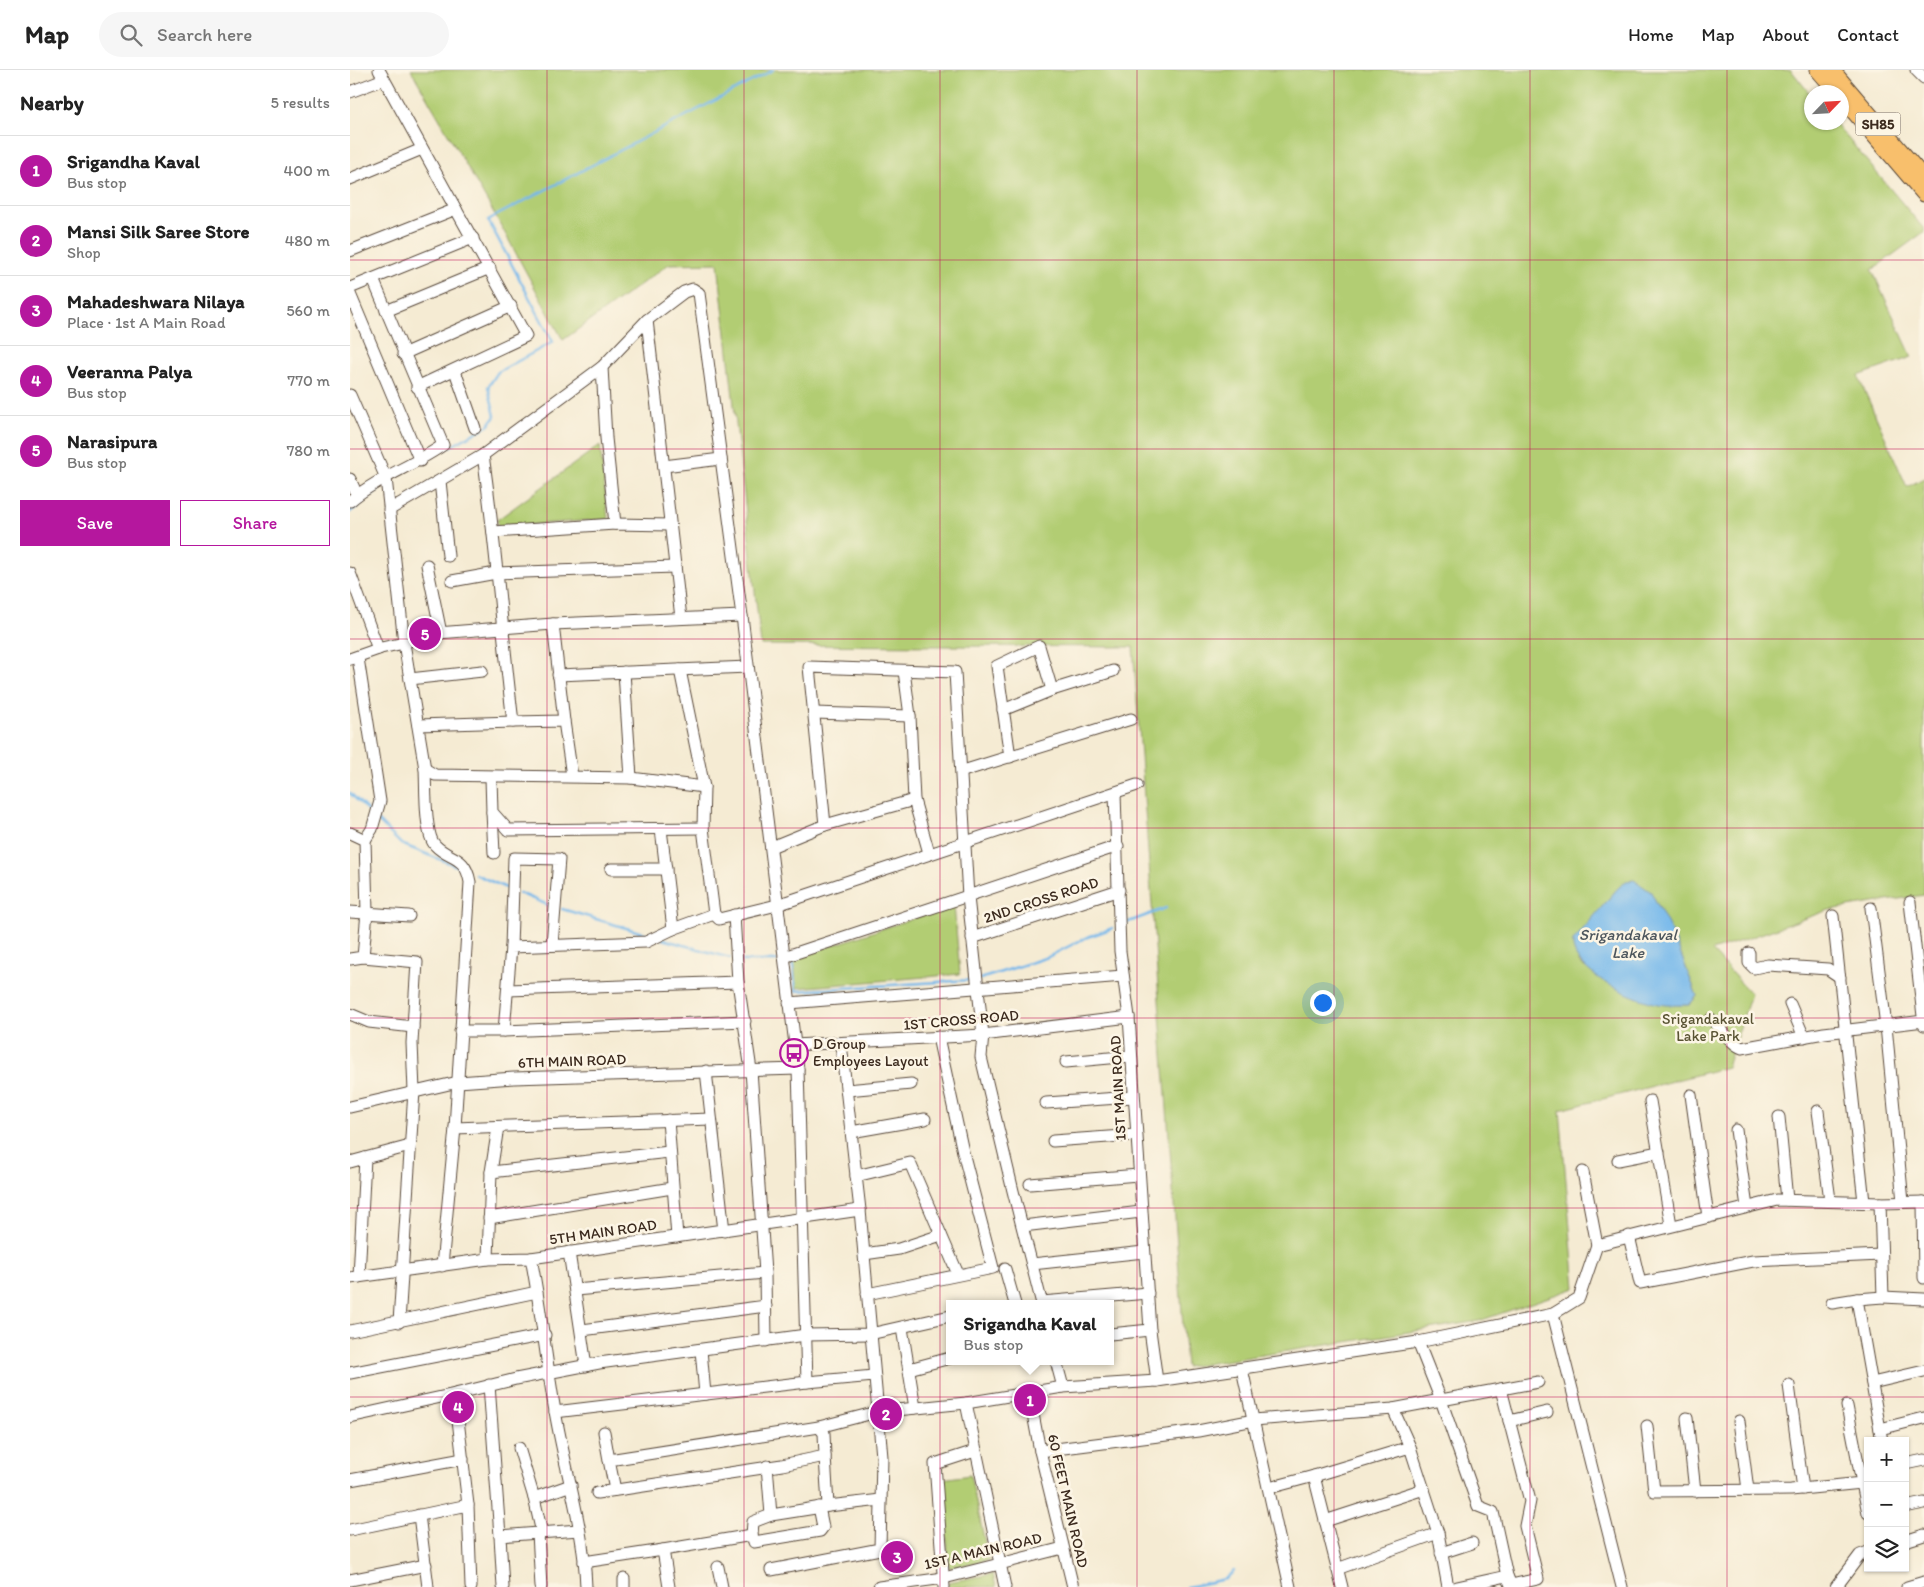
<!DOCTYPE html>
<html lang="en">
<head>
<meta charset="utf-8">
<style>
  :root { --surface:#fff; --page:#f6f6f6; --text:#222; --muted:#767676; --line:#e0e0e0; --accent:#b5179e }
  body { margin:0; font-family:Itim,sans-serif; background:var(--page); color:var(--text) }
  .controls { position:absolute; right:15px; bottom:15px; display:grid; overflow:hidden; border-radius:0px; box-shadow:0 1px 4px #0004 }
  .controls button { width:45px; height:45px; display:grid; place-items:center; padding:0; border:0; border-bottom:1px solid var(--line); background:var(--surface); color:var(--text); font:25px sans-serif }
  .compass { position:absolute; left:1454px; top:15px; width:45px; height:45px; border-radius:50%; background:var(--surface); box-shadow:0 1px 4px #0004; rotate:65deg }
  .you { position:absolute; left:972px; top:932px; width:18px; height:18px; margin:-12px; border:4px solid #fff; border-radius:50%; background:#1a73e8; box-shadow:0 0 0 8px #1a73e833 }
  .badge { display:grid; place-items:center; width:32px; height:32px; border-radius:50%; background:var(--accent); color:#fff; font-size:16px; font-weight:700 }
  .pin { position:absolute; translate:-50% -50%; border:2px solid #fff; box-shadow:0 1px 5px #0006 }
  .popup { position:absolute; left:596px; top:1230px; width:168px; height:65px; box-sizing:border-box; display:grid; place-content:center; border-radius:0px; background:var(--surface); filter:drop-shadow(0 1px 4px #0005); font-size:16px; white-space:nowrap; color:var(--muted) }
  .popup b { font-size:19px; color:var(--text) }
  .popup::after { content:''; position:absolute; left:50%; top:100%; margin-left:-10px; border:10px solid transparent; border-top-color:var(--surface) }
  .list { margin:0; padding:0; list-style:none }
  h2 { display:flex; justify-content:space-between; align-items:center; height:65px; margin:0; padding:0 20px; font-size:21px }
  h2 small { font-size:16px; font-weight:400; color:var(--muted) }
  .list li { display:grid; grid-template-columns:32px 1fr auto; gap:15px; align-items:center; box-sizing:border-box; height:70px; padding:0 20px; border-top:1px solid var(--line) }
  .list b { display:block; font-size:19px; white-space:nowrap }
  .list p { margin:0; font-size:16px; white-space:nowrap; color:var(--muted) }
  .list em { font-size:16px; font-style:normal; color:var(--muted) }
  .actions { display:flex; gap:10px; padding:15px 20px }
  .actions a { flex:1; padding:11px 0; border:1px solid var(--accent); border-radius:0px; text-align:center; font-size:18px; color:var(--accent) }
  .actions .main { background:var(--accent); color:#fff }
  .icon { flex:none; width:28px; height:28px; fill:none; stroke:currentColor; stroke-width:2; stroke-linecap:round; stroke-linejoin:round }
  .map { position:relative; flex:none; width:1574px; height:1517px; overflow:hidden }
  header { display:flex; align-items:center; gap:30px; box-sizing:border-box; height:70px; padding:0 25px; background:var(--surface); border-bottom:1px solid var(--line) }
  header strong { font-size:24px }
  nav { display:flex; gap:28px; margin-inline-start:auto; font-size:18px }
  .search { width:350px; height:45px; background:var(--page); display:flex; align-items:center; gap:12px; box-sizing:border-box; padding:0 18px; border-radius:28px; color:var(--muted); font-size:19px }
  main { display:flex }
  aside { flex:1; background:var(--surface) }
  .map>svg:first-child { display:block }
</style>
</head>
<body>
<header>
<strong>Map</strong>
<div class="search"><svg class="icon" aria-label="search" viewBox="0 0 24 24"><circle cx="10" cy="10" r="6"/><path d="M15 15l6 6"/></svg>Search here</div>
<nav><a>Home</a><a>Map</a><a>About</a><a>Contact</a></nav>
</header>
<main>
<aside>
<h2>Nearby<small>5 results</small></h2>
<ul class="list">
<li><span class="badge">1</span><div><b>Srigandha Kaval</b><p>Bus stop</p></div><em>400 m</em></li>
<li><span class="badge">2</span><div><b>Mansi Silk Saree Store</b><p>Shop</p></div><em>480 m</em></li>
<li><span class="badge">3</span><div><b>Mahadeshwara Nilaya</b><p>Place · 1st A Main Road</p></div><em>560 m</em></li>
<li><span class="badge">4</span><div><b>Veeranna Palya</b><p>Bus stop</p></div><em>770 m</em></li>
<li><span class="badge">5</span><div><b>Narasipura</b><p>Bus stop</p></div><em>780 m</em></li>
</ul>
<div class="actions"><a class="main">Save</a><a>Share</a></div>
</aside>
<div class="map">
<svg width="1574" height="1517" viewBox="0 0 1574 1517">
  <rect width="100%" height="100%" fill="#fcf5e5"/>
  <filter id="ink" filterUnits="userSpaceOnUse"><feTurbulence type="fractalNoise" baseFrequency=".02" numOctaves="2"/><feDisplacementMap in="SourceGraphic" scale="10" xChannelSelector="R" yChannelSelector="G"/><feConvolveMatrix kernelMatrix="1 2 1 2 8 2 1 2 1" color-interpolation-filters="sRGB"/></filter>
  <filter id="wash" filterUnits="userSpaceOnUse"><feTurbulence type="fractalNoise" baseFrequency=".0096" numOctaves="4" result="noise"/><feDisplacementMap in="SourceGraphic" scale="20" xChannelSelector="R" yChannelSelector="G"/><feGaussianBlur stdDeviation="1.12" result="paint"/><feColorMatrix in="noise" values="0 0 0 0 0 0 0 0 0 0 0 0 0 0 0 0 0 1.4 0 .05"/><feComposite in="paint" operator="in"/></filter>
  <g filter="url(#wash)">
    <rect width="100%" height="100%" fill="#f5ebd3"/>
    <g fill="#b2cd73" stroke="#767c48" fill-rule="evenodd">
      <path d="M61,0h1380l20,25 1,27 23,1 89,106v3l-52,38 40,87 -54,19 49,111 17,-9v417l-95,15 -117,41 39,43 -24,73 -167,43 15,178 -96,33 -293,46 -53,-720 -372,-2 -43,-382 -49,1 -106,76 -69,-127zM1276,811l47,53 24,62 -8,9 -31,-1 -38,-14 -40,-26 -7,-23z"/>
      <polygon points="250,375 258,449 148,457 147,450"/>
      <polygon points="604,835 610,904 446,918 444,888"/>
      <polygon points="620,1405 639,1490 599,1498 592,1409"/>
      <polygon points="643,1504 646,1517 598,1517 598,1512"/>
    </g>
    <path fill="#75b8eb" stroke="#587184" d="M1284,810l17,12 22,42 24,62 -8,9c-10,0 -22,1 -31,-1 -25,-5 -89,-33 -85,-63l44,-52 9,-8z"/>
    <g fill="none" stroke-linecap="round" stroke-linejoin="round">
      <g stroke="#75b8eb" stroke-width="2.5">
        <polyline points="96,379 139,355 145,346 138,317 148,302 203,272 138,150 423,0"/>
        <polyline points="0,442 33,416"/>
        <polyline points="0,723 22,745"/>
        <polyline points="28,751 51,774 109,797"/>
        <polyline points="125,804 156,818"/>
        <polyline points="169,823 198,835"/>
        <polyline points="212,839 300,865"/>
        <polyline points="776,853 816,838"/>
        <polyline points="312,869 380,888"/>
        <polyline points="442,890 446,921 620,910"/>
        <polyline points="391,891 427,891"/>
        <polyline points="630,909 698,887 735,868 763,858"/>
        <polyline points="837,1517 875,1509 884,1501"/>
      </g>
    </g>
  </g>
  <g filter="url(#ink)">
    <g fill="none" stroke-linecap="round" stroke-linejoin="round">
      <defs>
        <g id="minor">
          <polyline points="29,0 176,266 67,317"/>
          <polyline points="1566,0 1574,8"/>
          <polyline points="0,22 34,9"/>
          <polyline points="0,109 72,79"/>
          <polyline points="0,181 106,139"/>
          <polyline points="0,218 123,168"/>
          <polyline points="0,224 70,391"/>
          <polyline points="36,241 140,198"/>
          <polyline points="297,250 331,548"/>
          <polyline points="53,284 161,236"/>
          <polyline points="252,297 256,368 265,454"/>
          <polyline points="105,301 125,358"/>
          <polyline points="0,325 36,408 54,573 75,564 203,554 392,546"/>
          <polyline points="314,396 371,389"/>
          <polyline points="0,409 7,425"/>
          <polyline points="90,411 98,486"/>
          <path d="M0,431c27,-23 63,-35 93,-56l-70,-166"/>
          <polyline points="39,440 133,385 252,297 297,250 334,222 343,219 349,223 392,546 448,999 457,1312"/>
          <polyline points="143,462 265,454 320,455"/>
          <polyline points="77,495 91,563"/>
          <polyline points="0,503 28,579"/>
          <polyline points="102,511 146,503 325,497"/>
          <polyline points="203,554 214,651"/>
          <polyline points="8,588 30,731 22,759 15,770"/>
          <polyline points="0,589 31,578 54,573 75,699 85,705 281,708 354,717"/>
          <polyline points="330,600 354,717 353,758 364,844 369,849 427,835 787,715"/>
          <polyline points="554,601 560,646 564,730 579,783"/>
          <polyline points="274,602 281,708"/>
          <polyline points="208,605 398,597"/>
          <polyline points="60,609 132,601"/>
          <polyline points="653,640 702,620"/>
          <polyline points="464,643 560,646"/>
          <polyline points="163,652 214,651 222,706"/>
          <path d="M68,655l95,-3c-11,-89 -17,-178 -30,-267"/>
          <polyline points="660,687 647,596 689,576 702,620 763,601"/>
          <path d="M75,699c1,16 -1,65 10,76 15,16 30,9 35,37l-15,246 -13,138"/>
          <polyline points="613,701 781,649"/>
          <polyline points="141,707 142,742 158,760 353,758"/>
          <polyline points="765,723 770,881 779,947 800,1260 807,1311"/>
          <polyline points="142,742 144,783"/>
          <polyline points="475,755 459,597 605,602 618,827 633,965 631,987 663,1121 692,1234"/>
          <polyline points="311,759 323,859"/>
          <polyline points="0,763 15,770 17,842 13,887 0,889"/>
          <polyline points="421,777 475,755 564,730"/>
          <polyline points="261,799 316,799"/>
          <polyline points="1560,832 1574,955"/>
          <polyline points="1521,838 1536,956 1553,1132"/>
          <polyline points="0,842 59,846"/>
          <polyline points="384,845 388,912 401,1000 415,1203 416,1271"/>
          <polyline points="1483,846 1514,1132"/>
          <polyline points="622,868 769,820"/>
          <polyline points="161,877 164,788 209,789 202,875"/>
          <polyline points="1399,883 1399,893 1404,898 1418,895 1478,899 1490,907"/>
          <polyline points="13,887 67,892 62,973 64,1021 49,1252"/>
          <polyline points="434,887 768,776"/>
          <polyline points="158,920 388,912"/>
          <polyline points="439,933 773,906"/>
          <polyline points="1440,934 1454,967"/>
          <polyline points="0,944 19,952 63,957"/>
          <path d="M1361,949c9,8 21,26 31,29l82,-15 100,-12"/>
          <polyline points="110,961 154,961 161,877 296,872 323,859 364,844"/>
          <polyline points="154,961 395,951"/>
          <polyline points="444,975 633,965 779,947"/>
          <polyline points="716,992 781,986"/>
          <polyline points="356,1001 374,1161"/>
          <polyline points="497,1020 561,1014"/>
          <polyline points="1341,1025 1358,1147"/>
          <polyline points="1300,1031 1321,1155"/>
          <polyline points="696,1033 783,1027"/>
          <polyline points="0,1037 108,1012 164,1008 448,999"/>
          <polyline points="1468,1041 1480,1130"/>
          <polyline points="1429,1047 1437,1130"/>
          <polyline points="318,1050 327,1167"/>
          <polyline points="105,1058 361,1049"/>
          <polyline points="1386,1060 1397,1137"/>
          <polyline points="501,1062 575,1049"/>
          <polyline points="703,1071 786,1065"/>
          <polyline points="1268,1090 1309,1082"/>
          <polyline points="0,1092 60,1076"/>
          <polyline points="141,1102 319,1082"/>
          <polyline points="1233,1102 1247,1175"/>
          <polyline points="506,1106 560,1093 608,1204"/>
          <polyline points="680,1114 788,1105"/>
          <polyline points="1573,1132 1574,1208"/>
          <polyline points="1530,1133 1533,1227 1507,1229 1532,1371"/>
          <polyline points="139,1148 322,1118"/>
          <polyline points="673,1156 791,1142"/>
          <polyline points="1279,1166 1290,1213 1403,1191 1531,1185"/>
          <polyline points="219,1182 236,1296"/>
          <polyline points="514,1184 549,1179 591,1165"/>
          <path d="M181,1188c10,51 15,102 24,153 10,59 29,116 31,176"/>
          <polyline points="138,1189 141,1102 148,1057"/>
          <polyline points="682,1194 794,1182"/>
          <polyline points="655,1199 665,1234"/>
          <polyline points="9,1207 15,1088"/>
          <polyline points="0,1208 138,1189 181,1188 510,1140"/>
          <polyline points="225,1220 415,1203"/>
          <polyline points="517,1224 643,1198 613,1082 588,967"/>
          <polyline points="1533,1227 1574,1229"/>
          <polyline points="692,1232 798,1223"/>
          <polyline points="1482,1233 1507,1229"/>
          <polyline points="1203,1244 1272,1517"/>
          <polyline points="552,1258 565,1338"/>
          <polyline points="232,1260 416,1236"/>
          <polyline points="0,1261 187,1222"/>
          <polyline points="760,1264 800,1260"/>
          <polyline points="351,1280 355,1324"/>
          <polyline points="706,1291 713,1317"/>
          <polyline points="559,1299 600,1288"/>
          <polyline points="892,1299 940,1517"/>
          <polyline points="0,1303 195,1265"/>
          <polyline points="1522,1313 1574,1301"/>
          <polyline points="139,1315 150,1466"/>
          <polyline points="1439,1315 1453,1419"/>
          <polygon points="1151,1319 1180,1431 1175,1456 1188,1509 1161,1515 1157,1506 1143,1442 1128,1436 1091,1330"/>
          <polyline points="1151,1319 1188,1312"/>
          <polyline points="679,1323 690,1381 723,1517"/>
          <polyline points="616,1333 655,1517"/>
          <polyline points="1043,1339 1060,1377"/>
          <polyline points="205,1342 457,1312 524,1306"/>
          <polyline points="0,1347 105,1324"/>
          <polyline points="1337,1348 1345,1421"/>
          <polyline points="1159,1351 1197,1342"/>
          <polyline points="1389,1351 1398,1420"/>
          <polyline points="1297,1356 1304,1421 1441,1420 1512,1413 1497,1336"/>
          <polyline points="1530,1359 1574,1348"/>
          <polyline points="254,1362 259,1390"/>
          <polyline points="169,1378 184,1428"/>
          <polyline points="690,1381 848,1361 904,1350 1043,1339 1091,1330 1068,1272"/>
          <polyline points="1555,1394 1574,1390"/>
          <polyline points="417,1396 421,1445 478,1436 475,1386"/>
          <polyline points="0,1410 113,1389"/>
          <polyline points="1512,1413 1518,1443"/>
          <polyline points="919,1418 964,1406"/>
          <polyline points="265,1420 259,1390 469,1357"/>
          <polyline points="247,1423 432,1395 475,1386 474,1363 469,1357 527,1342 616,1333 713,1317 807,1311 1068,1272 1203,1244 1229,1228 1247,1175 1427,1130 1530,1133 1574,1132"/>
          <polyline points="478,1436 531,1430"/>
          <polyline points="1555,1437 1574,1433"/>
          <polyline points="69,1445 78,1517"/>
          <polyline points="975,1451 1074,1419"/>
          <polyline points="0,1460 118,1435"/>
          <polyline points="188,1463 191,1517"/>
          <polyline points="192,1463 184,1428 221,1415"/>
          <polyline points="1088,1463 1098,1517"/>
          <polyline points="402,1465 403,1452 421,1445"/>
          <polyline points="1555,1471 1574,1465"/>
          <polyline points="313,1480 402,1465 404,1472 470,1461 473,1457 469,1437"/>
          <polyline points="1091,1483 1122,1473"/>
          <polyline points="234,1492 313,1480 319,1517"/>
          <polyline points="368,1497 372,1517"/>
          <polyline points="987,1499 1088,1463 1060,1377 964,1406 992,1517"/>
          <polyline points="421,1500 530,1479 532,1387 510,1140 491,974"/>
          <polyline points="274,1509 274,1517"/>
          <polyline points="0,1510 76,1495"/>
          <polyline points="121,1517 118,1435 105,1324 166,1309 249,1293 456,1265 520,1264 600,1246"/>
          <polyline points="153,1517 150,1466 229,1460"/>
          <polyline points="529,1517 594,1508 713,1478"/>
          <polyline points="594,1517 585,1394 625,1381"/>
          <polyline points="1107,1517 1157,1506"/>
          <polyline points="1486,1517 1510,1485 1518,1482"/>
          <polyline points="1557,1517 1574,1512"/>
        </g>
        <g id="major">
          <polyline points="1468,0 1487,22"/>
          <polyline points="1482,0 1574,108"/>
          <polyline points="1492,28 1574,124"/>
        </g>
      </defs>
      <use href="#minor" stroke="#574739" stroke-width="13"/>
      <use href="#major" stroke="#574739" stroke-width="17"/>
      <use href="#minor" stroke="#fff" stroke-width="11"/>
      <use href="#major" stroke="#f8bf6c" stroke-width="15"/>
    </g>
  </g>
  <path fill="none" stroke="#c2185b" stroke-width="1" stroke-opacity="0.55" d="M197,0v1517M394,0v1517M590,0v1517M787,0v1517M984,0v1517M1180,0v1517M1377,0v1517M0,190h1574M0,379h1574M0,569h1574M0,758h1574M0,948h1574M0,1138h1574M0,1327h1574"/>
  <defs>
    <symbol id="bus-ring" viewBox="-11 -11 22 22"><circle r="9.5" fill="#fcf5e5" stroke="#b5179e" stroke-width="1.5"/><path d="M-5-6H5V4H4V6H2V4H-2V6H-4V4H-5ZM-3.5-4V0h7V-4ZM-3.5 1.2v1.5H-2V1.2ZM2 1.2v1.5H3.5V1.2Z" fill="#b5179e"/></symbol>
  </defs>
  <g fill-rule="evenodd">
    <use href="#bus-ring" x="428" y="967" width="32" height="32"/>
  </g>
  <g text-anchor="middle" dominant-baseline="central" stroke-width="5" stroke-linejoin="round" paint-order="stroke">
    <rect fill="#fcf5e5" stroke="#75675a" stroke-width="1" x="1505.5" y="42.5" width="45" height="23" rx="4"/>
    <g font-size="14" font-weight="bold" fill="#3b2a1e">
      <text x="1528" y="54">SH85</text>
    </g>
    <g font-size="15" fill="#3b2a1e" stroke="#fcf5e5">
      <text transform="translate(691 830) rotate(-18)">2ND CROSS ROAD</text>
      <text transform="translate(611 950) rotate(-5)">1ST CROSS ROAD</text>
      <text transform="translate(222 991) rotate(-2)">6TH MAIN ROAD</text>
      <text transform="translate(768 1018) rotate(-93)">1ST MAIN ROAD</text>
      <text transform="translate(253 1162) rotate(-8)">5TH MAIN ROAD</text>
      <text transform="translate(718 1431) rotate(77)">60 FEET MAIN ROAD</text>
      <text transform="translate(633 1481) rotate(-13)">1ST A MAIN ROAD</text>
    </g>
    <g font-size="15" fill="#595333" stroke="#fcf5e5">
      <text x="1358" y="949">Srigandakaval<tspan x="1358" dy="17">Lake Park</tspan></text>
    </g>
    <g font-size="15" fill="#3b2a1e" stroke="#fcf5e5" text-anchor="start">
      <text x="463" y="974">D Group<tspan x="463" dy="17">Employees Layout</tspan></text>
    </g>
    <g font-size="16" font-style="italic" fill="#4c555c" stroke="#fcf5e5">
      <text x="1278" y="864">Srigandakaval<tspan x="1278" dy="18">Lake</tspan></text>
    </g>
  </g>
</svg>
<div class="controls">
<button>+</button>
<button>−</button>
<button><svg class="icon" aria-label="layers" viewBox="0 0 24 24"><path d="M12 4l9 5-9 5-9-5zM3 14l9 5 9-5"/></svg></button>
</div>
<svg class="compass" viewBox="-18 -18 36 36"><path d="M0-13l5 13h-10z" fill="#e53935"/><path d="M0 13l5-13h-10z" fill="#767676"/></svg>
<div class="you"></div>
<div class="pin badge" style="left:680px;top:1330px">1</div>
<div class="popup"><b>Srigandha Kaval</b>Bus stop</div>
<div class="pin badge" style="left:536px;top:1344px">2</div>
<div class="pin badge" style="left:547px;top:1487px">3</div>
<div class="pin badge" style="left:108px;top:1337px">4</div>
<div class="pin badge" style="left:75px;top:564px">5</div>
</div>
</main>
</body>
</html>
